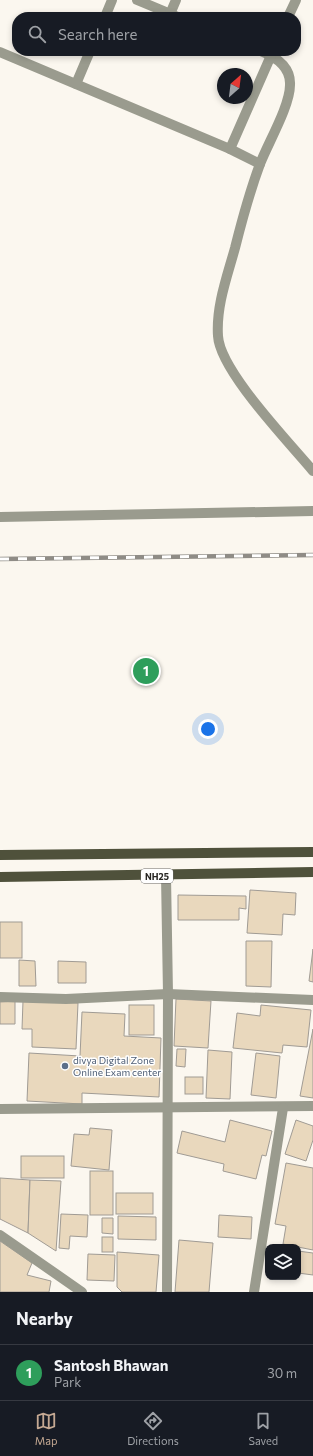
<!DOCTYPE html>
<html lang="en">
<head>
<meta charset="utf-8">
<style>
  :root { --surface:#171b24; --page:#20242c; --text:#f1f3f6; --muted:#9ea1a6; --line:#363941; --accent:#c5a993 }
  body { margin:0; font-family:Commissioner,sans-serif; background:var(--page); color:var(--text) }
  .controls { position:absolute; right:12px; bottom:12px; display:grid; overflow:hidden; border-radius:8px; box-shadow:0 2px 6px #0003 }
  .controls button { width:36px; height:36px; display:grid; place-items:center; padding:0; border:0; border-bottom:1px solid var(--line); background:var(--surface); color:var(--text); font:20px sans-serif }
  .compass { position:absolute; left:217px; top:68px; width:36px; height:36px; border-radius:50%; background:var(--surface); box-shadow:0 2px 6px #0003; rotate:28deg }
  .you { position:absolute; left:208px; top:729px; width:14px; height:14px; margin:-10px; border:3px solid #fff; border-radius:50%; background:#1a73e8; box-shadow:0 0 0 6px #1a73e833 }
  .badge { display:grid; place-items:center; width:26px; height:26px; border-radius:50%; background:var(--accent); color:#fff; font-size:13px; font-weight:700 }
  .pin { position:absolute; translate:-50% -50%; border:2px solid #fff; box-shadow:0 1px 4px #0006 }
  .list { margin:0; padding:0; list-style:none }
  h2 { display:flex; justify-content:space-between; align-items:center; height:52px; margin:0; padding:0 16px; font-size:17px }
  h2 small { font-size:13px; font-weight:400; color:var(--muted) }
  .list li { display:grid; grid-template-columns:26px 1fr auto; gap:12px; align-items:center; box-sizing:border-box; height:56px; padding:0 16px; border-top:1px solid var(--line) }
  .list b { display:block; font-size:15px; white-space:nowrap }
  .list p { margin:0; font-size:13px; white-space:nowrap; color:var(--muted) }
  .list em { font-size:13px; font-style:normal; color:var(--muted) }
  .icon { flex:none; width:22px; height:22px; fill:none; stroke:currentColor; stroke-width:2; stroke-linecap:round; stroke-linejoin:round }
  .map { position:relative; flex:none; width:313px; height:1292px; overflow:hidden }
  .search { position:absolute; background:var(--surface); box-shadow:0 2px 6px #0003; left:12px; right:12px; top:12px; height:44px; display:flex; align-items:center; gap:10px; box-sizing:border-box; padding:0 14px; border-radius:16px; color:var(--muted); font-size:15px }
  .sheet { height:108px; background:var(--surface) }
  nav { display:flex; justify-content:space-around; align-items:center; box-sizing:border-box; height:56px; border-top:1px solid var(--line); background:var(--surface); font-size:11px; color:var(--muted) }
  nav a { display:grid; justify-items:center; gap:2px }
  nav .on { color:var(--accent) }
  .map>svg:first-child { display:block }
</style>
</head>
<body>
<div class="map">
<svg width="313" height="1292" viewBox="0 0 313 1292">
  <rect width="100%" height="100%" fill="#fbf7ef"/>
  <g fill="#e9d8bd" stroke="#a09b94">
    <polygon points="250,890 296,893 295,915 283,914 282,935 247,933"/>
    <polygon points="178,895 246,896 246,909 239,908 239,920 178,920"/>
    <rect x="0" y="922" width="22" height="36"/>
    <polygon points="246,941 272,941 271,987 246,986"/>
    <polygon points="313,949 313,982 309,981"/>
    <polygon points="19,960 35,961 36,986 19,986"/>
    <polygon points="58,961 86,962 86,983 58,983"/>
    <polygon points="176,999 211,1001 208,1048 174,1046"/>
    <polygon points="15,1001 15,1024 0,1024 0,1002"/>
    <polygon points="23,1001 78,1003 76,1049 32,1047 32,1029 22,1029"/>
    <rect x="129" y="1005" width="25" height="30"/>
    <polygon points="261,1005 311,1010 307,1047 283,1045 282,1053 233,1048 237,1013 260,1016"/>
    <polygon points="82,1012 125,1014 124,1036 161,1038 159,1097 82,1093 82,1104 27,1101 29,1053 80,1056"/>
    <polygon points="313,1029 313,1098 300,1096"/>
    <polygon points="177,1049 186,1049 185,1067 176,1066"/>
    <polygon points="208,1050 232,1052 230,1099 206,1098"/>
    <polygon points="256,1053 280,1056 276,1098 251,1095"/>
    <rect x="185" y="1077" width="18" height="17"/>
    <polygon points="230,1120 272,1131 266,1156 262,1155 256,1179 223,1171 224,1164 177,1153 182,1131 225,1142"/>
    <polygon points="296,1120 313,1126 313,1140 306,1161 285,1154"/>
    <polygon points="90,1128 112,1130 109,1170 71,1166 74,1134 89,1135"/>
    <rect x="21" y="1156" width="43" height="22"/>
    <polygon points="286,1163 313,1168 313,1250 283,1244 286,1226 275,1224"/>
    <rect x="90" y="1171" width="23" height="44"/>
    <polygon points="0,1178 30,1180 28,1233 0,1219"/>
    <polygon points="30,1180 61,1181 56,1251 28,1233"/>
    <rect x="116" y="1193" width="37" height="21"/>
    <polygon points="61,1214 88,1215 87,1237 70,1236 69,1249 59,1248"/>
    <polygon points="219,1215 252,1217 251,1239 218,1237"/>
    <polygon points="118,1216 156,1217 156,1240 118,1239"/>
    <polygon points="102,1218 113,1218 113,1234 102,1233"/>
    <rect x="102" y="1237" width="11" height="15"/>
    <polygon points="179,1240 213,1243 209,1292 175,1292"/>
    <polygon points="0,1241 32,1263 27,1275 51,1281 49,1292 0,1292"/>
    <polygon points="298,1251 313,1253 313,1275 298,1273"/>
    <polygon points="117,1252 159,1255 156,1292 122,1292 117,1287"/>
    <polygon points="88,1254 115,1255 114,1281 87,1280"/>
  </g>
  <g fill="none" stroke-linecap="round" stroke-linejoin="round">
    <g stroke="#9a9b8e" stroke-width="10">
      <polyline points="137,0 178,17"/>
      <polyline points="170,14 176,0"/>
      <polyline points="105,17 112,0"/>
      <polyline points="288,17 296,0"/>
      <path d="M261,51c15,6 30,16 29,34 0,21 -22,58 -30,79 -10,27 -18,56 -25,84 -8,29 -19,58 -17,88 2,35 71,106 95,135"/>
      <polyline points="0,52 230,149 273,51"/>
      <polyline points="76,84 90,51"/>
      <polyline points="230,149 260,164"/>
      <polyline points="0,517 313,511"/>
      <polyline points="166,876 168,994 167,1292"/>
      <polyline points="0,997 66,999 168,994 313,1000"/>
      <polyline points="0,1109 313,1106"/>
      <polyline points="0,1235 82,1292"/>
      <polyline points="254,1292 283,1108"/>
    </g>
    <g stroke="#4f513b" stroke-width="10">
      <polyline points="0,855 313,852"/>
      <polyline points="0,877 313,872"/>
    </g>
    <defs>
      <polyline id="rail" points="0,559 313,555"/>
    </defs>
    <use href="#rail" stroke="#8f8c86" stroke-width="4.5"/>
    <use href="#rail" stroke="#fff" stroke-width="3" stroke-dasharray="9" stroke-linecap="butt"/>
  </g>
  <circle fill="#5c6f8a" stroke="#fff" stroke-width="1.5" cx="65" cy="1066" r="4"/>
  <g text-anchor="middle" dominant-baseline="central" stroke-width="3" stroke-linejoin="round" paint-order="stroke">
    <rect fill="#fff" stroke="#686765" stroke-width="1" x="141" y="869" width="32" height="14" rx="3"/>
    <g font-size="9" font-weight="bold" fill="#282623">
      <text x="157" y="876">NH25</text>
    </g>
    <g font-size="10" fill="#4e5e75" stroke="#fff" text-anchor="start">
      <text x="73" y="1060">divya Digital Zone<tspan x="73" dy="12">Online Exam center</tspan></text>
    </g>
  </g>
</svg>
<div class="controls">
<button><svg class="icon" aria-label="layers" viewBox="0 0 24 24"><path d="M12 4l9 5-9 5-9-5zM3 14l9 5 9-5"/></svg></button>
</div>
<svg class="compass" viewBox="-18 -18 36 36"><path d="M0-13l5 13h-10z" fill="#e53935"/><path d="M0 13l5-13h-10z" fill="#9ea1a6"/></svg>
<div class="you"></div>
<div class="pin badge" style="left:146px;top:671px;background:#2e9e5b">1</div>
<div class="search"><svg class="icon" aria-label="search" viewBox="0 0 24 24"><circle cx="10" cy="10" r="6"/><path d="M15 15l6 6"/></svg>Search here</div>
</div>
<section class="sheet">
<h2>Nearby<small></small></h2>
<ul class="list">
<li><span class="badge" style="background:#2e9e5b">1</span><div><b>Santosh Bhawan</b><p>Park</p></div><em>30 m</em></li>
</ul>
</section>
<nav>
<a class="on"><svg class="icon" aria-label="map" viewBox="0 0 24 24"><path d="M3 6l6-2 6 2 6-2v14l-6 2-6-2-6 2zM9 4v14M15 6v14"/></svg>Map</a>
<a><svg class="icon" aria-label="directions" viewBox="0 0 24 24"><path d="M12 3l9 9-9 9-9-9zM9 14v-3h6M13 9l2 2-2 2"/></svg>Directions</a>
<a><svg class="icon" aria-label="saved" viewBox="0 0 24 24"><path d="M7 4h10v16l-5-4-5 4z"/></svg>Saved</a>
</nav>
</body>
</html>
